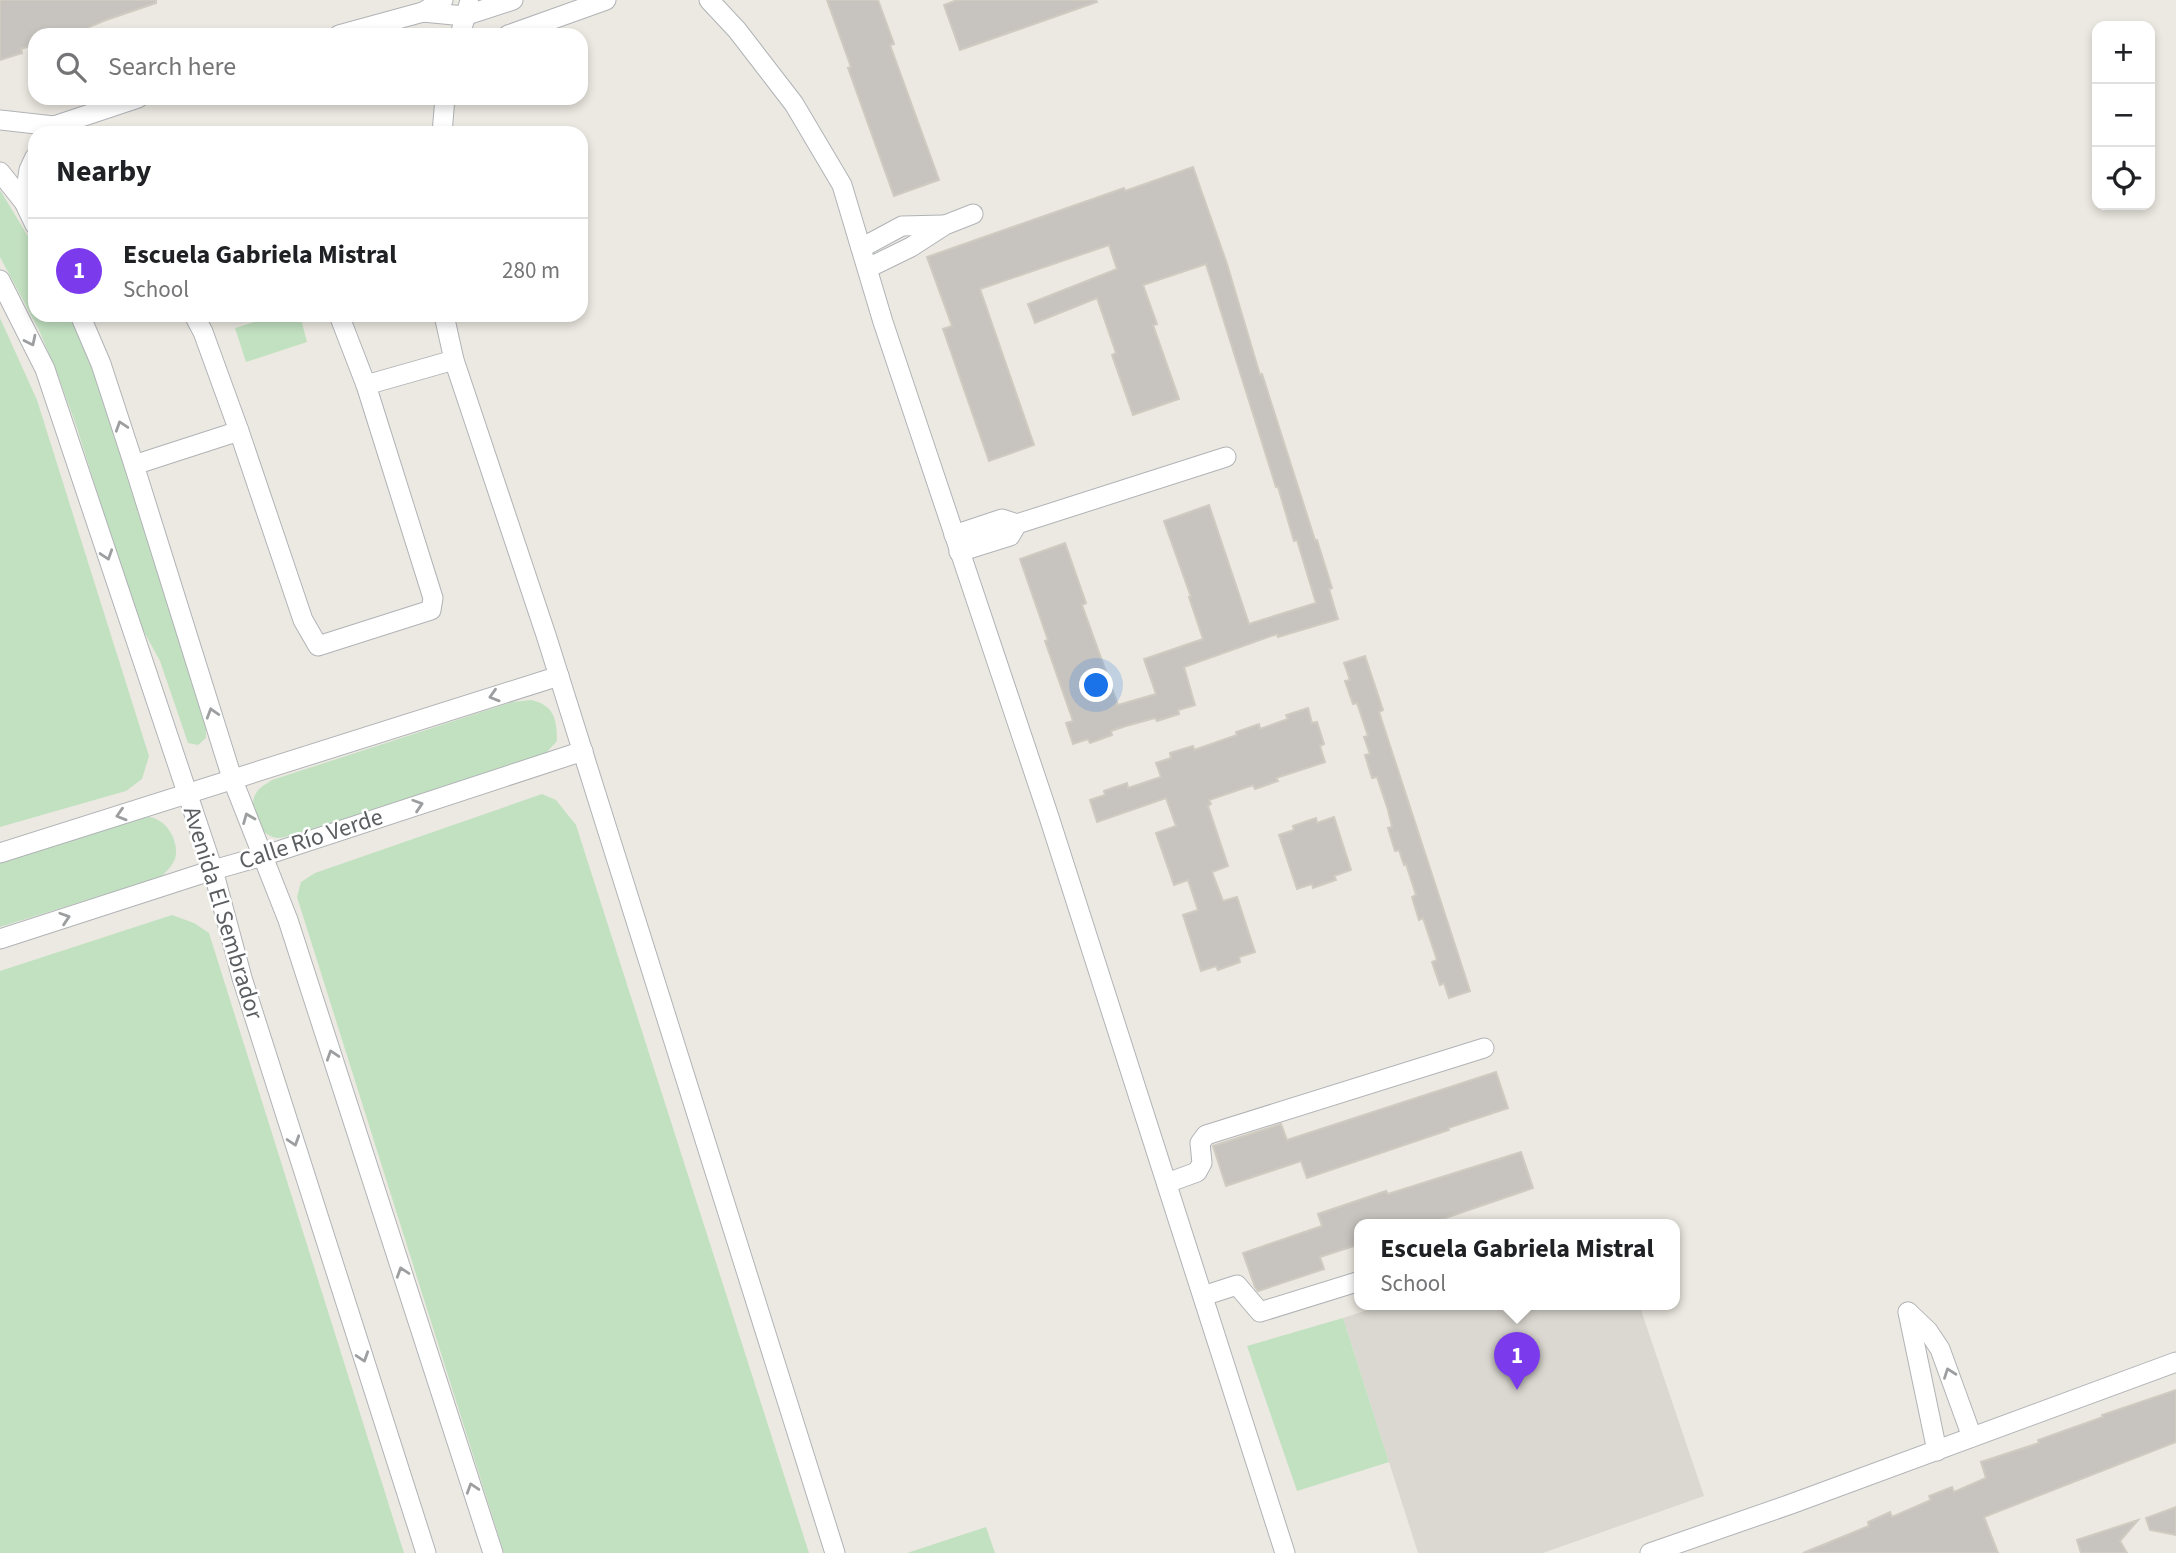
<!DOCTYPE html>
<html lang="en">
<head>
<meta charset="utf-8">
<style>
  :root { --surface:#fff; --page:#f6f6f6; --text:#202124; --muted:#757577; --line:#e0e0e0; --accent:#7c3aed }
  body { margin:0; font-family:"Source Sans 3",sans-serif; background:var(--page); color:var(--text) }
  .controls { position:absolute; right:21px; top:21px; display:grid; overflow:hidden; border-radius:14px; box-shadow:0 4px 10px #0003 }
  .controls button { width:63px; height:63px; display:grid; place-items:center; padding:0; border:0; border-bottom:2px solid var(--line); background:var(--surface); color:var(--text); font:35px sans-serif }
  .you { position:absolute; left:1097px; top:686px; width:24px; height:24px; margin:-18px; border:5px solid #fff; border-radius:50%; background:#1a73e8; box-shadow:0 0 0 10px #1a73e833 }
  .badge { display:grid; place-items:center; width:46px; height:46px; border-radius:50%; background:var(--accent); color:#fff; font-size:23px; font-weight:700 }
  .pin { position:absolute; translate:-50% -58px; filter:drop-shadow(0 2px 4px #0008) }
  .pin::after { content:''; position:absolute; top:37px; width:24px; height:21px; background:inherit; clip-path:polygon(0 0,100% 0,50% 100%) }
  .popup { position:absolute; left:1354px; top:1219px; width:326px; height:91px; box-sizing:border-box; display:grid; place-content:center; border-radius:14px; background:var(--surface); filter:drop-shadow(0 2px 5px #0005); font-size:23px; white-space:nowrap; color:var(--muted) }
  .popup b { font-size:26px; color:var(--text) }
  .popup::after { content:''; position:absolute; left:50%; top:100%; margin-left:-14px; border:14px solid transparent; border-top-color:var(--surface) }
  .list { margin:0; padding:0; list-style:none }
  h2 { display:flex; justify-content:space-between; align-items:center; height:91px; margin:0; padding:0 28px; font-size:30px }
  h2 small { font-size:23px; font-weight:400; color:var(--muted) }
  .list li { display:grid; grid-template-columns:46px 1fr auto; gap:21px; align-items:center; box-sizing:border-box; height:105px; padding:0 28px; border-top:2px solid var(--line) }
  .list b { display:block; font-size:26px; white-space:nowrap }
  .list p { margin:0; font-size:23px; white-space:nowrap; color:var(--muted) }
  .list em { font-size:23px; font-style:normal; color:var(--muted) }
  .icon { flex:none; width:38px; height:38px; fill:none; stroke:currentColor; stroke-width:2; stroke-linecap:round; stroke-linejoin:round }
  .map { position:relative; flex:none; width:2176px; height:1553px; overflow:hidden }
  .search { position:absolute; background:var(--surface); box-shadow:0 4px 10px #0003; left:28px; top:28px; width:560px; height:77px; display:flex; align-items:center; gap:18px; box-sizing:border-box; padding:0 24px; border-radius:21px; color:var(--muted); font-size:26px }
  .panel { position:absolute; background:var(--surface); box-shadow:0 4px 10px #0003; left:28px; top:126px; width:560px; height:196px; border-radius:21px }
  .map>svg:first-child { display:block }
</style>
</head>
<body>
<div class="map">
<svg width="2176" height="1553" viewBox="0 0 2176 1553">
  <rect width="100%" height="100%" fill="#ece9e2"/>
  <polygon fill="#dbd8d1" points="1386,1304 1639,1304 1704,1496 1543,1553 1418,1553 1343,1318"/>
  <g fill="#c2e1c1">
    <polygon points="0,190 35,248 35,315 71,315 91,363 206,727 206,738 198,745 188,743 160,661 136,617 77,428 59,378 39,330 0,257"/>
    <polygon points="277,315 300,315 307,342 246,362 235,328"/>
    <polygon points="0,318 37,400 149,756 142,779 126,791 0,827"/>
    <path d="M531,700c23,5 26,19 26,41l-11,12 -19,9 -232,72c-5,1 -12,4 -17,4 -18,-1 -30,-28 -23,-43 4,-8 11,-11 17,-15l240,-78z"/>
    <polygon points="542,794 556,800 576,825 809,1553 504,1553 297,897 301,882 315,873"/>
    <path d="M147,817c19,0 33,25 28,42 -3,7 -9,13 -14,18l-161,50v-64z"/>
    <polygon points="172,915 194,923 209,933 404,1553 0,1553 0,971"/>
    <polygon points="1343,1318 1389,1462 1297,1491 1247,1346"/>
    <polygon points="986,1527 995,1553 907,1553"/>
  </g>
  <g fill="#c7c4bf" stroke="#d0cbc1" stroke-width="2">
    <polygon points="0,0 156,0 156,3 106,20 89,27 90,31 79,35 35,35 35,44 21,49 22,53 0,60"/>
    <polygon points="827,0 878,0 894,44 890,45 939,180 894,196 848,68 851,67"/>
    <polygon points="957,0 1096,0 1097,2 960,50 944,5"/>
    <polygon points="1193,167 1227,264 1260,375 1262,374 1315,540 1317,540 1332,588 1329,589 1338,619 1278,637 1277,634 1184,667 1195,705 1178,710 1179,714 1157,721 1155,718 1126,726 1111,731 1112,735 1090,743 1088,739 1073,744 1066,723 1073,721 1045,641 1048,640 1020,559 1065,543 1086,603 1082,605 1118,705 1156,694 1144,659 1203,639 1189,597 1191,597 1164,521 1209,505 1249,624 1316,603 1297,540 1294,541 1278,487 1276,487 1206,264 1143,285 1157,324 1153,325 1179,399 1133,415 1112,355 1116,353 1097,298 1035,323 1028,304 1117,269 1109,245 980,289 1034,445 989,461 943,329 952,326 927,257 1124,188 1125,191"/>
    <polygon points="1365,656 1383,710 1379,712 1470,991 1449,998 1444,983 1440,985 1432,962 1437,960 1423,918 1419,920 1412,897 1416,895 1406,864 1404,865 1399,850 1395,851 1388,828 1392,827 1388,810 1377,777 1372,778 1365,755 1370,754 1364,737 1368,736 1357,703 1353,704 1345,681 1350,680 1344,663"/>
    <polygon points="1308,708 1312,723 1317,722 1324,744 1320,746 1325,762 1276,778 1278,781 1255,789 1253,785 1209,800 1211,804 1208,806 1228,866 1212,872 1223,901 1237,897 1255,952 1239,957 1240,962 1218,970 1216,966 1201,971 1183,915 1198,910 1188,880 1174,885 1156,833 1176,826 1166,798 1097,822 1090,800 1105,795 1104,791 1127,783 1128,788 1161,777 1156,763 1171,758 1170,753 1193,746 1194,750 1237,735 1236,732 1259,724 1260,729 1288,719 1286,715"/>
    <polygon points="1334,817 1351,870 1334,876 1336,880 1313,888 1312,884 1297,889 1279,835 1294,830 1293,826 1316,818 1317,823"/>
    <polygon points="1496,1072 1508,1108 1448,1128 1449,1130 1307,1178 1301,1161 1226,1186 1213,1146 1281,1124 1287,1140"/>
    <polygon points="1521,1152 1533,1188 1428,1224 1360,1224 1360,1244 1320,1257 1324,1269 1258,1291 1255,1287 1243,1253 1322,1226 1318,1214 1386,1191 1388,1194"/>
    <polygon points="2176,1390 2176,1442 1984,1517 1998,1553 1803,1553 1869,1526 1868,1522 1890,1512 1892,1517 1931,1500 1929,1496 1952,1487 1954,1492 1986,1478 1981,1462 2039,1443 2038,1440 2103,1417 2102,1415"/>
    <polygon points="2176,1507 2176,1535 2150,1530 2146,1518"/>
    <polygon points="2138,1520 2120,1541 2127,1553 2081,1553 2077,1540"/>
  </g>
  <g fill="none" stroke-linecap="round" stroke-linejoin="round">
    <defs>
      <g id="minor">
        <polyline points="709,0 737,30 794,104 842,185 883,322 1049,817 1285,1553"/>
        <polyline points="423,12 464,16 513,0"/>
        <polyline points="339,35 423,12 443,0"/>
        <polyline points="460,35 469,4"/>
        <polyline points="508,35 606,0"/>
        <polyline points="0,120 54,126 138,98"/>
        <polyline points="442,133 445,98"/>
        <polyline points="0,172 24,202 35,225"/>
        <polyline points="24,202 29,170 35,157"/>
        <polyline points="861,248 902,226 944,225"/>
        <polyline points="868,268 911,247 945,225 973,214"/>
        <polyline points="0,280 45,369 213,870 242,978 426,1553"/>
        <polyline points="80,315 101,364 134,465 232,778 288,920 493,1553"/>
        <polyline points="194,315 203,332 239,431 303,620 318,646 431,610 433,598 366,385 339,315"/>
        <polyline points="444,315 454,360 546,635 835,1553"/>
        <polyline points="366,385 454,360"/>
        <polyline points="134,465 239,431"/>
        <polyline points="1017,524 1226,457"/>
        <polyline points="954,535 1002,519 1017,524 1010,536 959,552"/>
        <polyline points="0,853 559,676"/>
        <polyline points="0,939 213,870 263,856 583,751"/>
        <polyline points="1167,1183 1197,1172 1202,1163 1200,1143 1206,1135 1484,1048"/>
        <polyline points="1203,1296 1237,1285 1260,1312 1360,1281"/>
        <polyline points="1908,1312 1928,1331 1940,1349 1972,1437"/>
        <polyline points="1908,1312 1937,1451"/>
        <polyline points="1650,1553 1791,1504 2176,1362"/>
      </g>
    </defs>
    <use href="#minor" stroke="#b0b3b6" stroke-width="21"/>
    <use href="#minor" stroke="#fff" stroke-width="19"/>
  </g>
  <defs><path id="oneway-chevron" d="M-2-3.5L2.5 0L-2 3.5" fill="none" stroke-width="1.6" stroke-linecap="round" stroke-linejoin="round" transform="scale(1.75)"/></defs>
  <g stroke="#9d9ea0">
    <use href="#oneway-chevron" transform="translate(31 341) rotate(64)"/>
    <use href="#oneway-chevron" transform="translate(121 426) rotate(-108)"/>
    <use href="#oneway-chevron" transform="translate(107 555) rotate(72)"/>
    <use href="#oneway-chevron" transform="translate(494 696) rotate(163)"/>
    <use href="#oneway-chevron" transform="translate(212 713) rotate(-107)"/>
    <use href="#oneway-chevron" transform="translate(418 805) rotate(-18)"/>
    <use href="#oneway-chevron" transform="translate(121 815) rotate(163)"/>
    <use href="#oneway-chevron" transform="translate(248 818) rotate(-112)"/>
    <use href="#oneway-chevron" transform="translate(65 918) rotate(-18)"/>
    <use href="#oneway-chevron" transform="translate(332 1055) rotate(-108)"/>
    <use href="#oneway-chevron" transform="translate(294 1141) rotate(72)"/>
    <use href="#oneway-chevron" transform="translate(402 1272) rotate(-108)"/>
    <use href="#oneway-chevron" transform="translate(363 1357) rotate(72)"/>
    <use href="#oneway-chevron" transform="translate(1949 1373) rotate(-110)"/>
    <use href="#oneway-chevron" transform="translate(472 1488) rotate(-108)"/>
  </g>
  <g text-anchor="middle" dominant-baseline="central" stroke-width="5" stroke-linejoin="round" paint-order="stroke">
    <g font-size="24" fill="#5b5e61" stroke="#fff">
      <text transform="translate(311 839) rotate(-18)">Calle Río Verde</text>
      <text transform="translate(223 913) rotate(73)">Avenida El Sembrador</text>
    </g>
  </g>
</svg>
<div class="controls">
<button>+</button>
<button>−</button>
<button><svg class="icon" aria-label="locate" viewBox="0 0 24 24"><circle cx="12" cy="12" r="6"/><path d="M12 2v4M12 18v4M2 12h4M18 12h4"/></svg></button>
</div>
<div class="you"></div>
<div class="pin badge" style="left:1517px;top:1390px">1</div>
<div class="popup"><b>Escuela Gabriela Mistral</b>School</div>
<div class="search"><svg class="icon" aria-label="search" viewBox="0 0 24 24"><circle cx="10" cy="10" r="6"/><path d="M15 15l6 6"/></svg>Search here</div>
<section class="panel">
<h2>Nearby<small></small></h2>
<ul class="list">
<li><span class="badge">1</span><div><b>Escuela Gabriela Mistral</b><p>School</p></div><em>280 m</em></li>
</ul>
</section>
</div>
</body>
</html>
